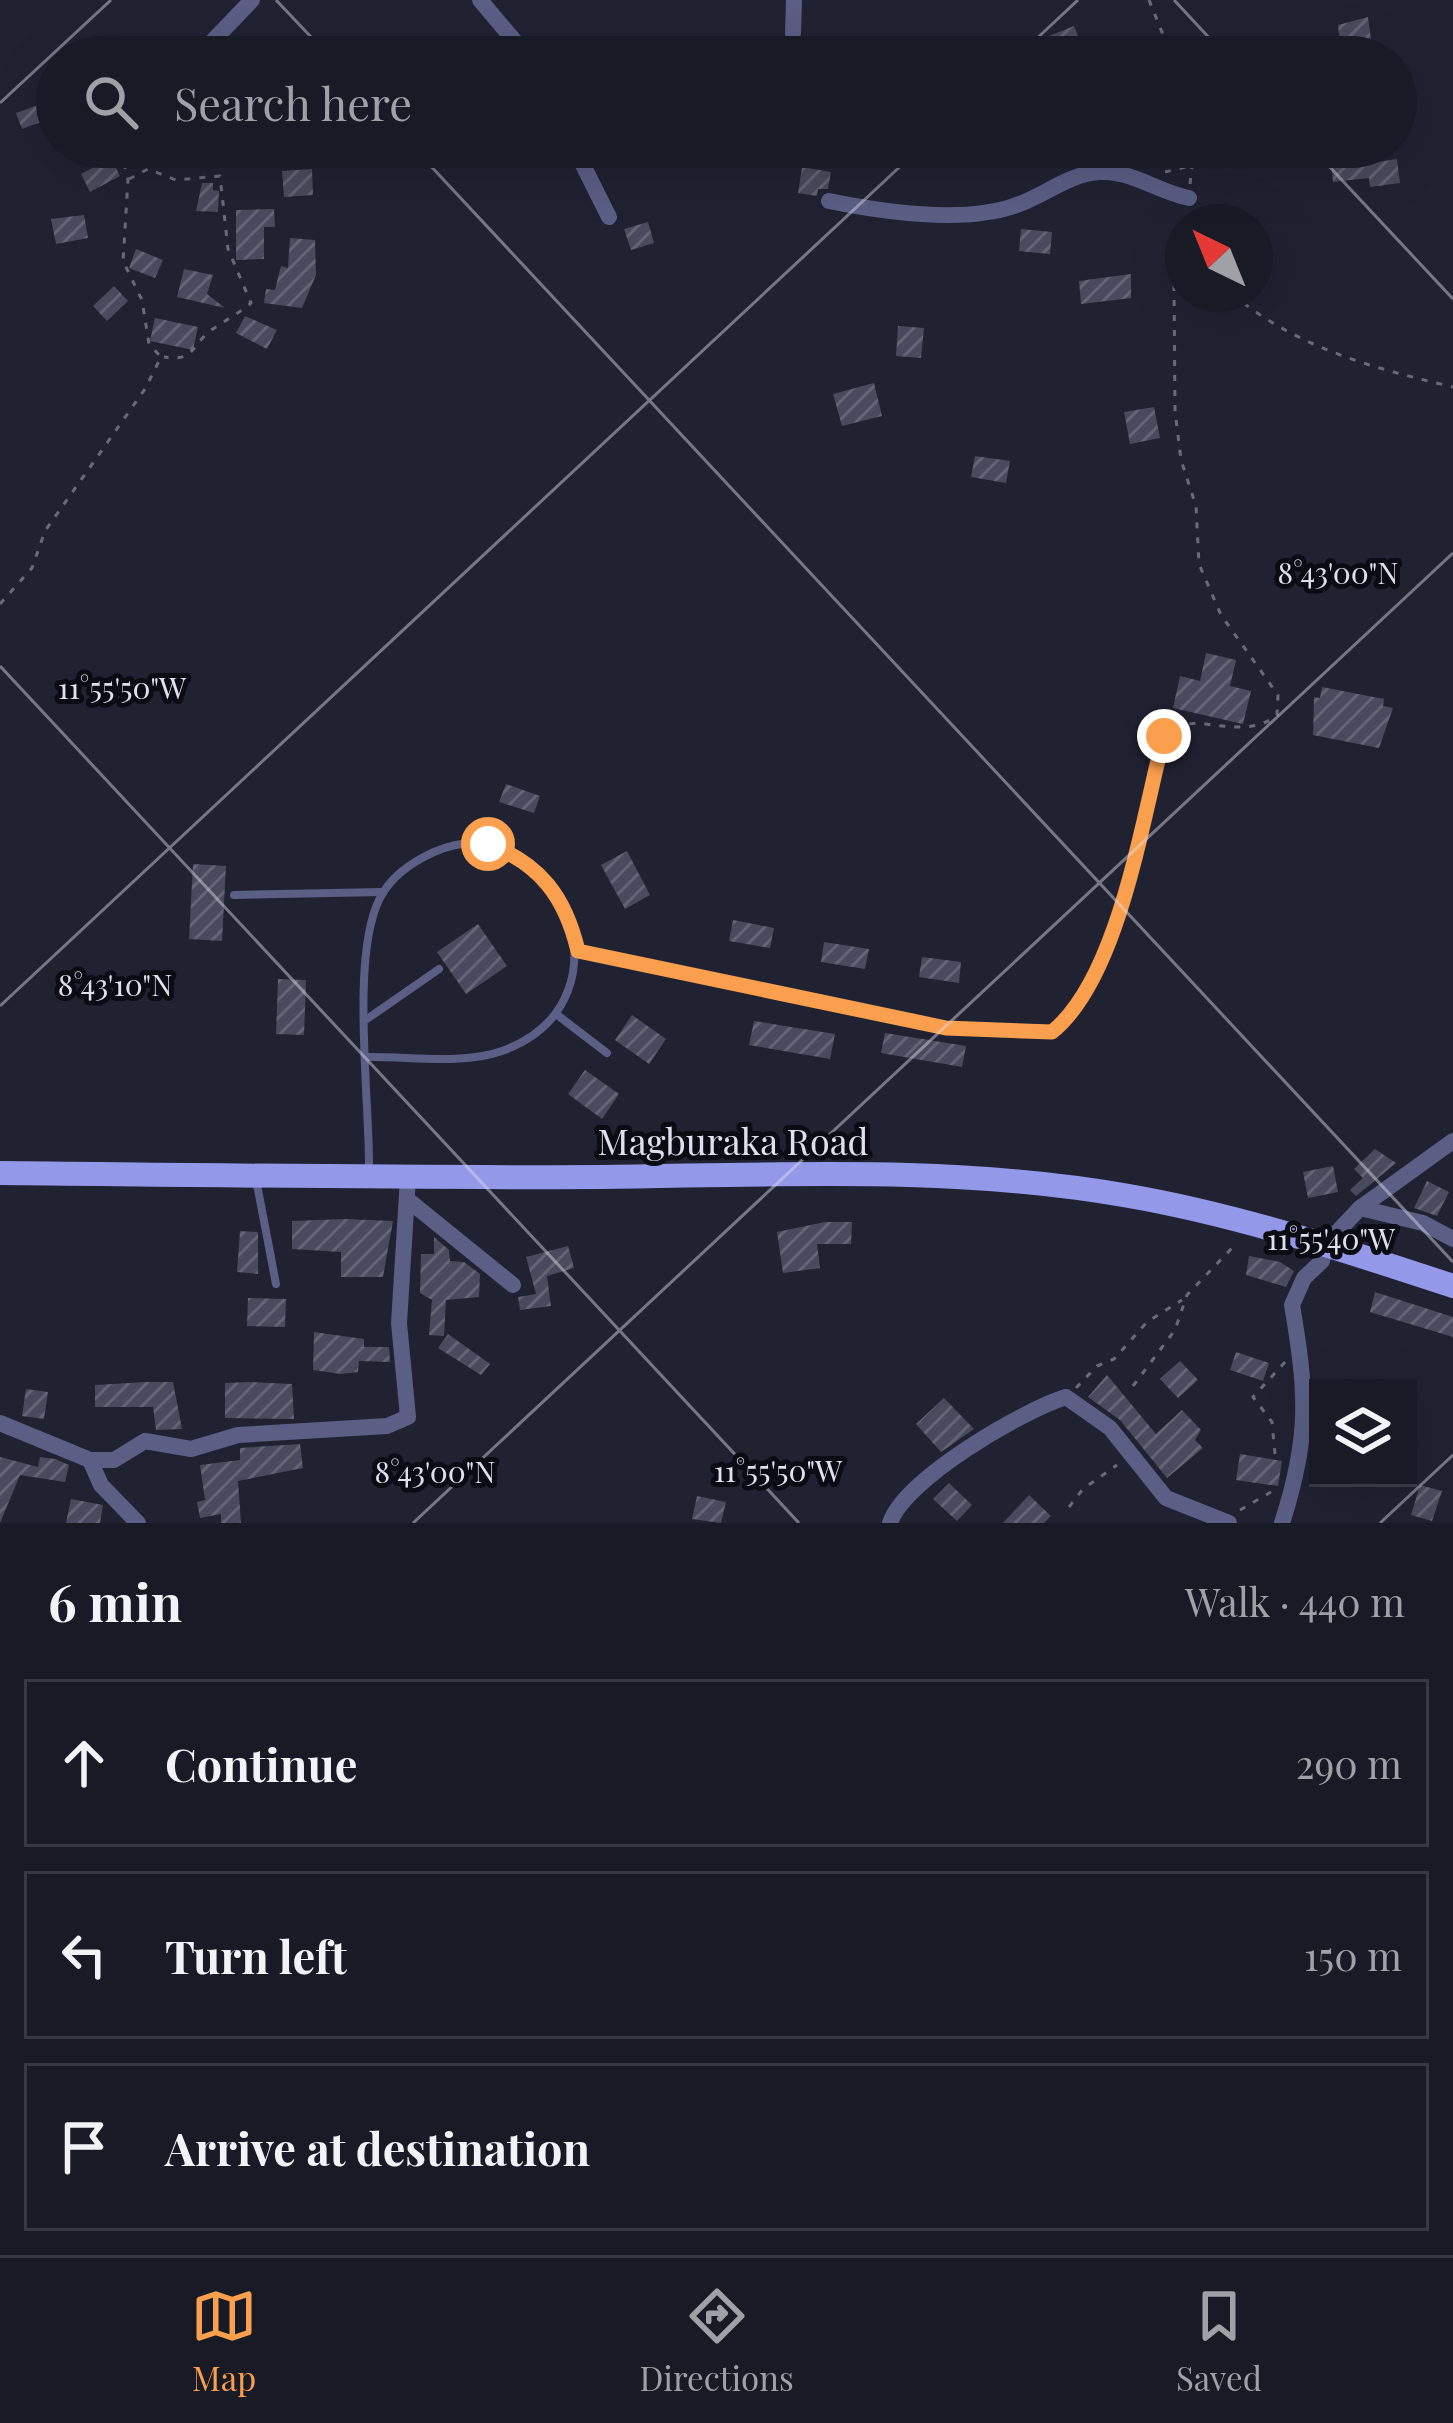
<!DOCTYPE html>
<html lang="en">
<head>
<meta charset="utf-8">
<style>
  :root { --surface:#181a26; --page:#21232e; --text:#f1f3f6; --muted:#9fa1a7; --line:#363843; --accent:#f99f4d }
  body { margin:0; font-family:"Playfair Display",serif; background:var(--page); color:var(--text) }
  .controls { position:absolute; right:36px; bottom:36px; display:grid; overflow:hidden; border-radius:0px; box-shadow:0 12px 48px #0002 }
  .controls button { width:108px; height:108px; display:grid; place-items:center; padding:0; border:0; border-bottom:3px solid var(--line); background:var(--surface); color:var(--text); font:60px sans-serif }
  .compass { position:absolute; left:1165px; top:204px; width:108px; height:108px; border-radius:50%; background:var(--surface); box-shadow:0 12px 48px #0002; rotate:317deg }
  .stop { position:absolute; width:36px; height:36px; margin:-27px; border:9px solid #f99f4d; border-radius:50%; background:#fff }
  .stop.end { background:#f99f4d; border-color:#fff; box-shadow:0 3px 12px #0008 }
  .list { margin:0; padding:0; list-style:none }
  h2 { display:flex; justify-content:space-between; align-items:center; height:156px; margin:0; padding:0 48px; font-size:51px }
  h2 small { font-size:39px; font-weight:400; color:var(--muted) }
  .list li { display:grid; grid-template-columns:78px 1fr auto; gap:36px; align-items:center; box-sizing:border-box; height:168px; margin:0 24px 24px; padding:0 24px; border:3px solid var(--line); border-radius:0px }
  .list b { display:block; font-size:45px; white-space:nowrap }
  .list em { font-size:39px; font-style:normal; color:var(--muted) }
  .icon { flex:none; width:66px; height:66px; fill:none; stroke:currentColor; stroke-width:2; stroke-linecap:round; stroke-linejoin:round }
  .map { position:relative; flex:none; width:1453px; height:1523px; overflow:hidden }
  .search { position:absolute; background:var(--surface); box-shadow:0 12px 48px #0002; left:36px; right:36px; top:36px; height:132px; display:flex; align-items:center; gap:30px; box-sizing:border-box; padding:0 42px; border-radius:66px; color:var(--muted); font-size:45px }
  .sheet { height:732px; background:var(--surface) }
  nav { display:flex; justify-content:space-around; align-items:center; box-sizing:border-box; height:168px; border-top:3px solid var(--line); background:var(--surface); font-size:33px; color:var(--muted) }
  nav a { display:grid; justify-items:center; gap:6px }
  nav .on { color:var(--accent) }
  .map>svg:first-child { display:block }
</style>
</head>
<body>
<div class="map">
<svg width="1453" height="1523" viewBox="0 0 1453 1523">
  <defs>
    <pattern id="building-hatch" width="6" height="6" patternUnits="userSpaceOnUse" patternTransform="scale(3)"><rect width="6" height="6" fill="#494a5d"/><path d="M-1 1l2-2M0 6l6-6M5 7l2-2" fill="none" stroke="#636474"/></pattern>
  </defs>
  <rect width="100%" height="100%" fill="#202232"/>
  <g fill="url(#building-hatch)">
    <polygon points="1368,17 1372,47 1341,51 1338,25"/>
    <polygon points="1074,26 1087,57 1058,57 1049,36"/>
    <polygon points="57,98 57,116 22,129 16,113"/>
    <polygon points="111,158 120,176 90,192 81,174"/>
    <polygon points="1351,159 1352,166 1397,159 1400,183 1370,187 1369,178 1333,182 1331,162"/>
    <polygon points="802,167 831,172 828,189 818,189 817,196 798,193"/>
    <polygon points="312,169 313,195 284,197 282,171"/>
    <polygon points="202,183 213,183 213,190 219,191 218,212 196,211"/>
    <polygon points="274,209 275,227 264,227 264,259 236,260 236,210"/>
    <polygon points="84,215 88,238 56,244 51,219"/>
    <polygon points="648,222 654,243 631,250 624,229"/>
    <polygon points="1021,229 1052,232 1050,254 1019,251"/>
    <polygon points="290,238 315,240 316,275 302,308 264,303 266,289 275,290 281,266 288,268"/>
    <polygon points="136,249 163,260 155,278 129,268"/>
    <polygon points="184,269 213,275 207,294 225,308 177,297"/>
    <polygon points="1131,274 1131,298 1081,304 1079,281"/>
    <polygon points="114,286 128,301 107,321 93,306"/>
    <polygon points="245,316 277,330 267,349 236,333"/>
    <polygon points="155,318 198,327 193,350 150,341"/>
    <polygon points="898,326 924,328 921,358 896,356"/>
    <polygon points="874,383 882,416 842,426 833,394"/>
    <polygon points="1154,407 1160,438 1130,444 1124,412"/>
    <polygon points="975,456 1010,461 1006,483 971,477"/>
    <polygon points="1206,653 1236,660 1230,686 1251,691 1243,724 1173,708 1180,676 1200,681"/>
    <polygon points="1322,687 1384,699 1383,706 1393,708 1379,748 1313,735 1314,697 1320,698"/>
    <polygon points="506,784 540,796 534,813 499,802"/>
    <polygon points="627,851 650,895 625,909 601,865"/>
    <polygon points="193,864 226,866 222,941 189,939"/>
    <polygon points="733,920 774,928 770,948 729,941"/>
    <polygon points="478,924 507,966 466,994 437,952"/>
    <polygon points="824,942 869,949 865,969 821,962"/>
    <polygon points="922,957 961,962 959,983 919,977"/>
    <polygon points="278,979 306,980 304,1035 276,1034"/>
    <polygon points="632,1015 666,1039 649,1064 615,1040"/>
    <polygon points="754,1021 835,1034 830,1059 749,1045"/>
    <polygon points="885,1033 966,1046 962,1067 881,1053"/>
    <polygon points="585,1070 619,1094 602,1119 568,1094"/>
    <polygon points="1375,1149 1396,1163 1356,1196 1350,1190 1363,1178 1354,1169"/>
    <polygon points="1333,1166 1338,1192 1308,1198 1303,1172"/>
    <polygon points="1427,1181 1449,1192 1437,1216 1414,1208"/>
    <polygon points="345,1219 393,1221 383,1277 341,1277 341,1252 292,1249 292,1221"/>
    <polygon points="825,1222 852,1222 851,1244 817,1244 820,1268 783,1273 777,1232"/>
    <polygon points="240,1231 258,1232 258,1274 237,1272"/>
    <polygon points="434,1237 449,1250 450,1261 464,1262 480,1274 479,1297 446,1300 444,1336 429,1335 432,1300 420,1293 421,1254 434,1254"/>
    <polygon points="568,1246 574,1268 547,1276 551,1306 520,1310 518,1297 536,1294 526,1257"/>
    <polygon points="1249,1256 1280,1262 1294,1271 1286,1287 1246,1275"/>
    <polygon points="1375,1292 1453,1317 1453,1337 1370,1312"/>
    <polygon points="248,1298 286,1299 285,1327 247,1326"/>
    <polygon points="314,1332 364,1339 364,1347 389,1347 390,1362 359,1361 358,1372 341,1374 313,1370"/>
    <polygon points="448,1334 490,1364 481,1375 438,1348"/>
    <polygon points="1236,1352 1269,1363 1263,1381 1230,1370"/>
    <polygon points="1180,1361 1198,1380 1178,1398 1160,1379"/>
    <polygon points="1107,1375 1156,1434 1182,1410 1201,1430 1195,1440 1203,1448 1167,1478 1120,1420 1088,1397"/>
    <polygon points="146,1382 173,1382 182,1429 156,1430 153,1407 95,1407 95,1385"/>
    <polygon points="249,1382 292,1384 294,1419 225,1418 225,1383"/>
    <polygon points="26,1389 48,1392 44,1419 22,1416"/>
    <polygon points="944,1398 974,1429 941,1452 916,1424"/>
    <polygon points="300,1444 303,1468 238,1481 241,1523 221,1523 221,1514 200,1518 197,1502 205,1500 200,1465 240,1460 240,1448"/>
    <polygon points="1240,1454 1282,1461 1278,1486 1236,1480"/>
    <polygon points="0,1457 38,1467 40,1457 55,1459 69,1465 65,1482 20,1475 0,1523"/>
    <polygon points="949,1483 972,1505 957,1521 933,1499"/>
    <polygon points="1420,1485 1442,1491 1432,1521 1411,1515"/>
    <polygon points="1029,1495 1051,1516 1044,1523 1003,1523"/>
    <polygon points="697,1496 726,1502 721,1523 692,1519"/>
    <polygon points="71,1499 103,1505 100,1523 66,1523"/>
  </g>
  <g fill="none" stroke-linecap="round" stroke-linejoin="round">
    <g stroke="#6a6b7a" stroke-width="3" stroke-dasharray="6 9" stroke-linecap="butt">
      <polyline points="1149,0 1172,57"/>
      <polyline points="1165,172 1190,166"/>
      <path d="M129,179l19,-10 28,11 44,-4 8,73 23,54c-13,11 -27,18 -41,28 -19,15 -16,31 -46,26"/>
      <polyline points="1190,184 1194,147"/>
      <path d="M1232,294c65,54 141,74 221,93"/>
      <polyline points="0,604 32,568 45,531 145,389 161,357 149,344 142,300 123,261 128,180 120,147"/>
      <path d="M954,1029l98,3c73,-59 85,-216 114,-302 32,-19 77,13 111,-15l1,-20 -57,-80 -22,-51 -3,-58 -15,-46 -6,-49 -1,-130 9,-22"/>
      <polyline points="1133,1386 1175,1330 1187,1295 1232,1248"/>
      <polyline points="1076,1388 1097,1366 1114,1359 1147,1322 1182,1300"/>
      <polyline points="1275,1454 1272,1422 1253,1397 1286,1361"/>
      <polyline points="1069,1507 1083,1489 1117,1465"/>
      <polyline points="1240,1510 1271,1492"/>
    </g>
    <g stroke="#5b5e85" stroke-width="8">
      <polyline points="234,895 383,892"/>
      <polyline points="578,951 946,1028"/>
      <polyline points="556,1014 607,1053"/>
      <polyline points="367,1019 439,969"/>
      <path d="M366,1057c42,-1 97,8 136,-6 141,-51 53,-252 -68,-199 -22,10 -43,24 -54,46 -30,58 -10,203 -11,272"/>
      <polyline points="256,1179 276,1284"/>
    </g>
    <g stroke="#5b5e85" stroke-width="16">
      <polyline points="480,0 528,57"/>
      <polyline points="793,33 794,0"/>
      <polyline points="171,57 207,47 252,0"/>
      <polyline points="574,147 609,217"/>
      <path d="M829,201c54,11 132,23 185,5 29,-9 55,-33 87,-34 32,-1 57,20 88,26"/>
      <polyline points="408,1200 513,1285"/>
      <polyline points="1360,1208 1423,1223 1453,1239"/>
      <polyline points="0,1423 90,1460 101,1485 138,1523"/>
      <polyline points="90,1460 114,1460 145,1441 191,1449 238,1435 387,1426 408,1417 399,1323 408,1178"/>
      <path d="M890,1523c14,-43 131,-112 176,-126l44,31 56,70 63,25"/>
      <path d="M1282,1523c28,-87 25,-129 10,-218l12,-27 18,-17 4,-17 34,-36 93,-67"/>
    </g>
    <path stroke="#9498e8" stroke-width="24" d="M0,1173c200,2 401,5 601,4 175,-2 354,-12 528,19 109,19 218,55 324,90"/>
  </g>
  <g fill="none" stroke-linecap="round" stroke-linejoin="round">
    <path stroke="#f99f4d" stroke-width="15" d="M488,844c52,20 77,52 90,107l368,77 106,4c67,-54 90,-213 112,-296"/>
  </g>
  <path fill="none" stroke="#dfe0ec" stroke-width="3" stroke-opacity="0.45" d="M276,0l54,57M1174,0l53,57M1017,57l61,-57M0,103l111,-103M413,147l1040,1115M1311,147l142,152M0,666l799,857M0,1006l921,-859M413,1523l1040,-970M1380,1523l73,-68"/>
  <g text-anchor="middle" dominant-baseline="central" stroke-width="10" stroke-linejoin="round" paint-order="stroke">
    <g font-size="36" fill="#dfe0ec" stroke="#0b0c13">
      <text x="733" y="1140">Magburaka Road</text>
    </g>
  </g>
  <g font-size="30" text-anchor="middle" fill="#dfe0ec" stroke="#0b0c13" stroke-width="10" stroke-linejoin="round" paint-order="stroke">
    <text x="1338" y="584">8°43'00"N</text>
    <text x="122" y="699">11°55'50"W</text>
    <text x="115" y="996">8°43'10"N</text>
    <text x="1331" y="1250">11°55'40"W</text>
    <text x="778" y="1482">11°55'50"W</text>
    <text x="435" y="1483">8°43'00"N</text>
  </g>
</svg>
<div class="controls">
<button><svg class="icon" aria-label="layers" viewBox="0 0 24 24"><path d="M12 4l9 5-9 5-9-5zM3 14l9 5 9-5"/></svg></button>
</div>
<svg class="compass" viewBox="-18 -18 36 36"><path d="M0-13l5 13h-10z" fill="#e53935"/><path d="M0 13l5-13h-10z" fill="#9fa1a7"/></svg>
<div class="stop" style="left:488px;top:844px"></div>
<div class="stop end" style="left:1164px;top:736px"></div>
<div class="search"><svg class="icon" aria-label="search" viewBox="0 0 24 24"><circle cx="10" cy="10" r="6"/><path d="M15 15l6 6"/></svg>Search here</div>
</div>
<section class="sheet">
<h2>6 min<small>Walk · 440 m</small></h2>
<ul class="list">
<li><svg class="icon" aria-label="ahead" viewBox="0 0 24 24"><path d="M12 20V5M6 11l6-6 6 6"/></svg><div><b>Continue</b></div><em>290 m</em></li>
<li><svg class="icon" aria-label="left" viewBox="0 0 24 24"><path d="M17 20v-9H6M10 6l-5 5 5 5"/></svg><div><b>Turn left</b></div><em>150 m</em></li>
<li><svg class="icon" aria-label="arrive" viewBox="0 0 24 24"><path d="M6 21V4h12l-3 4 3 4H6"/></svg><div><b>Arrive at destination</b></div></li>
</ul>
</section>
<nav>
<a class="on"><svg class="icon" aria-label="map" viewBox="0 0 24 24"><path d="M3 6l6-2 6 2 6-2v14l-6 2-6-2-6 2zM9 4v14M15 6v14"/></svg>Map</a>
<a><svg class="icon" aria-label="directions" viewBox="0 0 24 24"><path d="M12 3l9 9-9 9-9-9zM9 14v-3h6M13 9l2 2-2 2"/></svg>Directions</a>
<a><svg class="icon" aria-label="saved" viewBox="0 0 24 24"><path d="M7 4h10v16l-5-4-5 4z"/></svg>Saved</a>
</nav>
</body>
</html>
